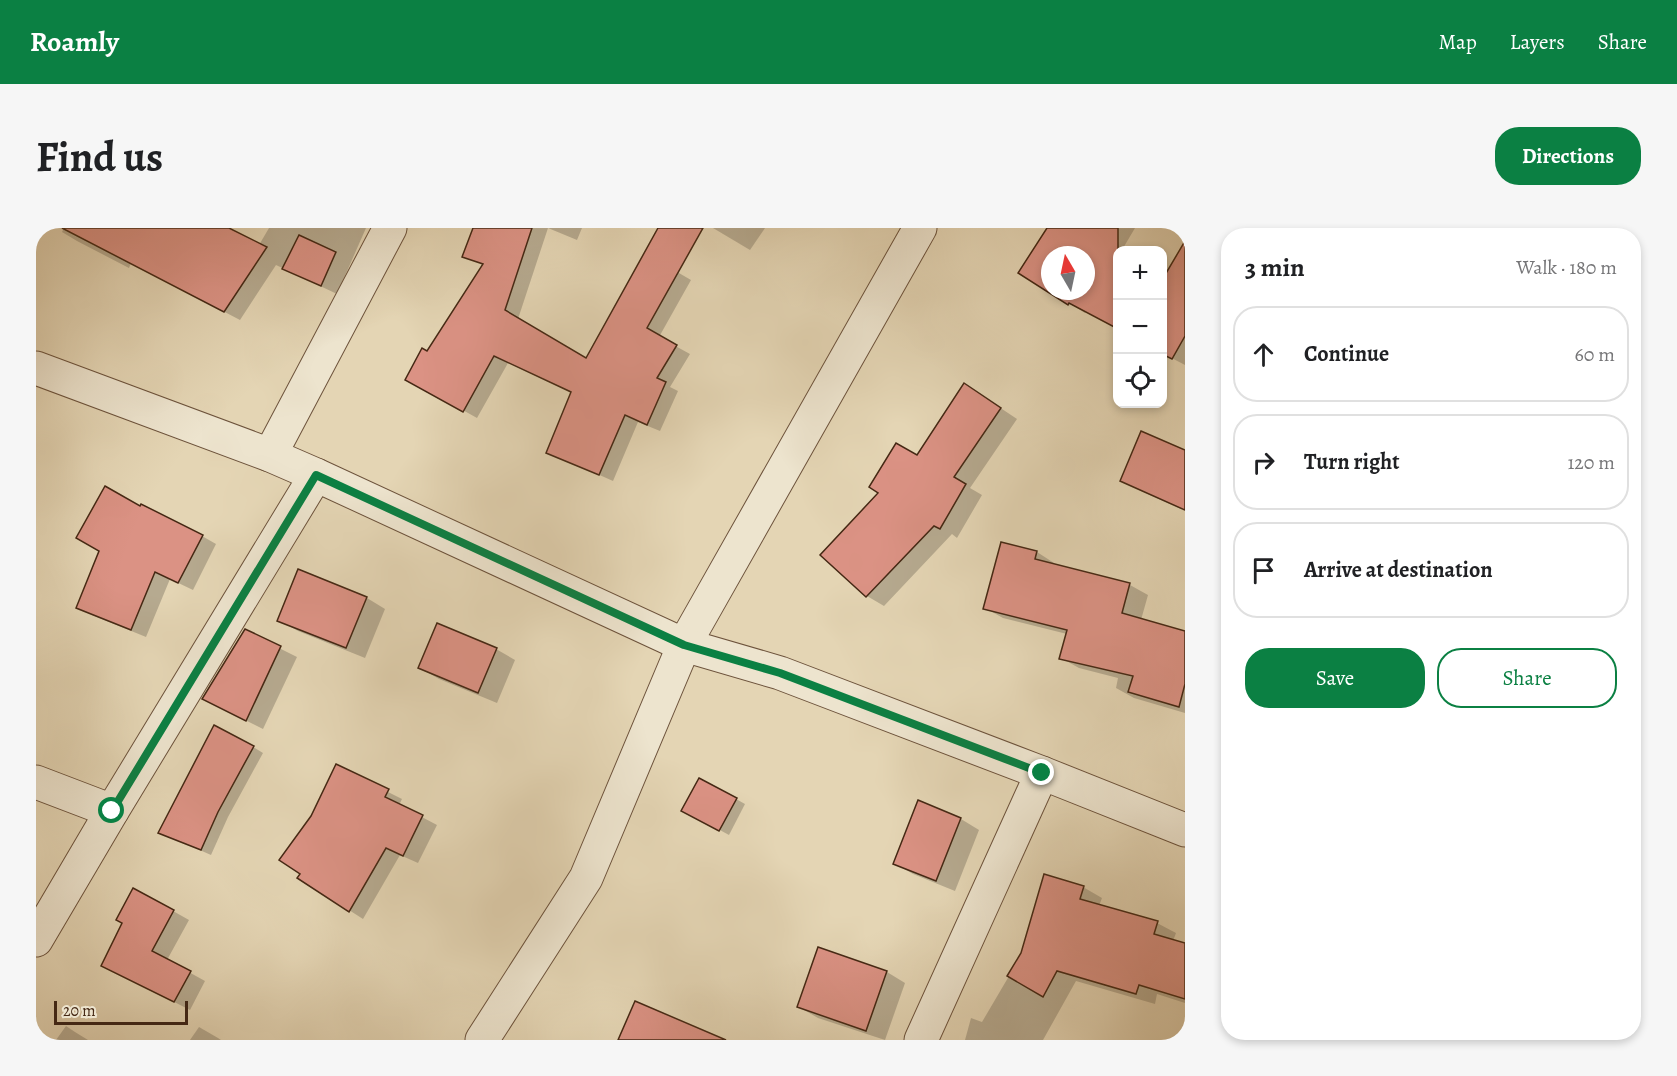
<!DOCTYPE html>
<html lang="en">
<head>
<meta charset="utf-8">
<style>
  :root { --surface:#fff; --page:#f6f6f6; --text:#202124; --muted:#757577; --line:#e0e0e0; --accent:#0b8043 }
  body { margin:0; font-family:Alegreya,serif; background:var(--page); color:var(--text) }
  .controls { position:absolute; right:18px; top:18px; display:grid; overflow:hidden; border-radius:12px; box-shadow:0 3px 9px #0003 }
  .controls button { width:54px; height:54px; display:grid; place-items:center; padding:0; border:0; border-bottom:2px solid var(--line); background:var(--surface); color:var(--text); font:30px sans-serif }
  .compass { position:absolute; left:1005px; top:18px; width:54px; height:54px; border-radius:50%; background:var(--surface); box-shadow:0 3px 9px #0003; rotate:351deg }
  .scale { position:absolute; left:18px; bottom:15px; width:134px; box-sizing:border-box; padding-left:6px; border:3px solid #452814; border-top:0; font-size:16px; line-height:21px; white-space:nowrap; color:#452814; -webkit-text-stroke:4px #ede4ce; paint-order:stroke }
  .stop { position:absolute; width:18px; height:18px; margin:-14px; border:4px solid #0b8043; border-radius:50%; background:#fff }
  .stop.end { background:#0b8043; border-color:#fff; box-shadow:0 2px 6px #0008 }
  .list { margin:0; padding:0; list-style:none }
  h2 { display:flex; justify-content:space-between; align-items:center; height:78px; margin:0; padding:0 24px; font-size:26px }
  h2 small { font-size:20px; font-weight:400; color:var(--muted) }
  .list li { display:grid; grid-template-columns:39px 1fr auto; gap:18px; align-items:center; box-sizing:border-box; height:96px; margin:0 12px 12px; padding:0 12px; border:2px solid var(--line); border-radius:24px }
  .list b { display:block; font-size:22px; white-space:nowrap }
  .list em { font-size:20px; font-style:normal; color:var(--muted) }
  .actions { display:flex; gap:12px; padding:18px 24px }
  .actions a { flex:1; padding:14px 0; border:2px solid var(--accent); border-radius:24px; text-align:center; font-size:21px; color:var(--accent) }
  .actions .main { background:var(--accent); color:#fff }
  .icon { flex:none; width:33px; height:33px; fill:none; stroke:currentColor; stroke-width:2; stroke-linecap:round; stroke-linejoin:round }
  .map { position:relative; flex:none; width:1149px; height:812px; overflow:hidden; border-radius:24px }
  header { display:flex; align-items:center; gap:36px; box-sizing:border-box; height:84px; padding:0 30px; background:var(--accent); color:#fff }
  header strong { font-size:28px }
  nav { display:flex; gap:33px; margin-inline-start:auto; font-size:21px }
  .intro { display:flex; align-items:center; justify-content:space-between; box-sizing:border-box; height:144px; padding:0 36px }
  h1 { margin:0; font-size:42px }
  .button { padding:15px 27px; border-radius:24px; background:var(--accent); color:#fff; font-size:21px; font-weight:700 }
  main { display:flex; gap:36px; padding:0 36px }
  aside { flex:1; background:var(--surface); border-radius:24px; box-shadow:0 3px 9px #0003 }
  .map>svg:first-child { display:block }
</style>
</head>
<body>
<header>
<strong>Roamly</strong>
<nav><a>Map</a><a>Layers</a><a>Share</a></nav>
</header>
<div class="intro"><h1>Find us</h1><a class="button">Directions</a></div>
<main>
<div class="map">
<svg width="1149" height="812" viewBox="0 0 1149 812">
  <rect width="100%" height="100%" fill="#e4d5b4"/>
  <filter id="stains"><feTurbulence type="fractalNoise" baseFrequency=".00333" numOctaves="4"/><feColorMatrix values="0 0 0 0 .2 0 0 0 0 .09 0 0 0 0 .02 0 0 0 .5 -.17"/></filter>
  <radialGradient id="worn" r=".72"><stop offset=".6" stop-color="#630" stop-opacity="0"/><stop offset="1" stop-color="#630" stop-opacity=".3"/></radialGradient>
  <g fill="#0003" fill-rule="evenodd">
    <polygon points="28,0 190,0 223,17 233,0 330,0 301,66 240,37 204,92 95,35 93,40 41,13 26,4"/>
    <polygon points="472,0 546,0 541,12 512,0 482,91 551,132 610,26 655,52 623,109 654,126 634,159 642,163 624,203 602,194 577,253 512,224 537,165 472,135 441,190 371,151 392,125"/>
    <polygon points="677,0 729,0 714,22"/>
    <path d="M1016,0h83l-13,22h-4l-33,63 -65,-41zM1014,27h36v36h-36z"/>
    <polygon points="1149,16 1149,137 1126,125"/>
    <polygon points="945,167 981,191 934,260 946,267 921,310 916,306 848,378 831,368 786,327 881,229"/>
    <polygon points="1149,224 1149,283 1105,263 1086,252"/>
    <polygon points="166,308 180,316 157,362 134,351 110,409 56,387 42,379"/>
    <polygon points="1001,324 1018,335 1018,337 1094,357 1112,367 1105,392 1149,404 1149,485 1098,470 1080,460 1082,450 1043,440 1025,430 1031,406 967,390 949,380"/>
    <polygon points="331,370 349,381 329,430 262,403 243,392"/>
    <polygon points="209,403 261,429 227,501 185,480"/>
    <polygon points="460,421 479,432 461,475 403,451 384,440"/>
    <polygon points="217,519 227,525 192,589 175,627 134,609"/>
    <polygon points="300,538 366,571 363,577 401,597 382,635 364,627 327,691 263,650 277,589"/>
    <polygon points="700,571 709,576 693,607 647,582"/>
    <polygon points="883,574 925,591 943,602 919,663 877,646 858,635"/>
    <polygon points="1047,659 1066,670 1063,678 1121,695 1140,705 1137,713 1149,717 1149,775 1121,766 1119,776 1040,753 1007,812 929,812 935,790 946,794 986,726"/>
    <polygon points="137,683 153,692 131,732 169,753 154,782 83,746 88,695"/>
    <polygon points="851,744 869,755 849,812 782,790 763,779"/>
    <polygon points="30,798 39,804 52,812 20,812"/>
    <polygon points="163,799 182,810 185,812 154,812"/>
  </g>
  <g fill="#db9284" stroke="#452814" stroke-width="1.5" fill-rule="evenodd">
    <polygon points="26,0 193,0 231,19 188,84"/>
    <polygon points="437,0 496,0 469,82 550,130 622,0 667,0 611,100 641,117 621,150 630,154 611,197 589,187 563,247 510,225 535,164 458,128 427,184 369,152 386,120 391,123 447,36 426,29"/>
    <path d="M1011,0h71v101l-49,-26 -1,2 -50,-32zM1014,27h36v36h-36z"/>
    <polygon points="263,7 300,24 285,58 246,41"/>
    <polygon points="1149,13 1149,108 1136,131 1126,126 1126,52"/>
    <polygon points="928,155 965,180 918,249 930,256 904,301 898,298 830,369 784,327 842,265 833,259 860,215 881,227"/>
    <polygon points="1105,203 1149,222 1149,282 1084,253"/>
    <polygon points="69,258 104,278 105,276 167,307 142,355 119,344 95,402 40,380 63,323 40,310"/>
    <polygon points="965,314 1001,323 999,331 1094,355 1086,385 1149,403 1149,456 1143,479 1092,464 1097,448 1023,431 1031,402 947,381"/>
    <polygon points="262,341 331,369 310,420 241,393"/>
    <polygon points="401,395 461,420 442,465 382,440"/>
    <polygon points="209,401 245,418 210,493 166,471"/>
    <polygon points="178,497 218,518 182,584 165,622 122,605"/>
    <polygon points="300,536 353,561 349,569 387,587 367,628 350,620 313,684 261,650 264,646 243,632 275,588"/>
    <polygon points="663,550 701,570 683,603 645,583"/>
    <polygon points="882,572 925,590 900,653 857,636"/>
    <polygon points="1008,646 1048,658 1044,671 1122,693 1118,706 1149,715 1149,771 1103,757 1100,766 1021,743 1007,769 971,748 985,725"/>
    <polygon points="97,660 138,682 116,723 155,743 138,774 65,738 86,695 80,692"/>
    <polygon points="782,719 851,743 830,803 761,779"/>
    <polygon points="599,773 690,812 582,812"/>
  </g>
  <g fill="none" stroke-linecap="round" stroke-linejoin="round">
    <defs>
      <g id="minor">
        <polyline points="234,227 354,0"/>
        <polyline points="0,554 76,583"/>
        <polyline points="0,712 76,583 280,247"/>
        <polyline points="446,812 550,650 648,417 884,0"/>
        <polyline points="885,812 1006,545"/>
      </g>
      <polyline id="tertiary" points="0,140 234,227 280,247 648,417 744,445 1006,545 1149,602"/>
    </defs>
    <use href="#minor" stroke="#6d533c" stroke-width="35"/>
    <use href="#tertiary" stroke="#6d533c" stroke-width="35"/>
    <use href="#minor" stroke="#ede4ce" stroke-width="33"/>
    <use href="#tertiary" stroke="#ede4ce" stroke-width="33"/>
  </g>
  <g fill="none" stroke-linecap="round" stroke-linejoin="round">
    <polyline stroke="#0b8043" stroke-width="8" points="76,583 280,247 648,417 744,445 1006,545"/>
  </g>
  <rect width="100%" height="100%" filter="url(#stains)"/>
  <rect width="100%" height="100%" fill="url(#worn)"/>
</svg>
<div class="controls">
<button>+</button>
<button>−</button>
<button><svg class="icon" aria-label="locate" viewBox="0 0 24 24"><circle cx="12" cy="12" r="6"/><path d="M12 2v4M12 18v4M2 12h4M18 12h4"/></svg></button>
</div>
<svg class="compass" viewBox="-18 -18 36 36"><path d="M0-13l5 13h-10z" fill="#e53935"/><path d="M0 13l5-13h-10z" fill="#757577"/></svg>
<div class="scale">20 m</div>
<div class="stop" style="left:76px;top:583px"></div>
<div class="stop end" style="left:1006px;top:545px"></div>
</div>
<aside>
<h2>3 min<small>Walk · 180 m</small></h2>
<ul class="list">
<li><svg class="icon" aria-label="ahead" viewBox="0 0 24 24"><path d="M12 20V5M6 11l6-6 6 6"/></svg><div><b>Continue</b></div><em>60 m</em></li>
<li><svg class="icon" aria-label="right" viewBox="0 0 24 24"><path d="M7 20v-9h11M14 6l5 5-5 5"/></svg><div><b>Turn right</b></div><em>120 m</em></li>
<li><svg class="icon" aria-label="arrive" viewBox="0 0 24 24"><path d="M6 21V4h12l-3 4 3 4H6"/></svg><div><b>Arrive at destination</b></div></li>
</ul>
<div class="actions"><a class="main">Save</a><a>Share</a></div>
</aside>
</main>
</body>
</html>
